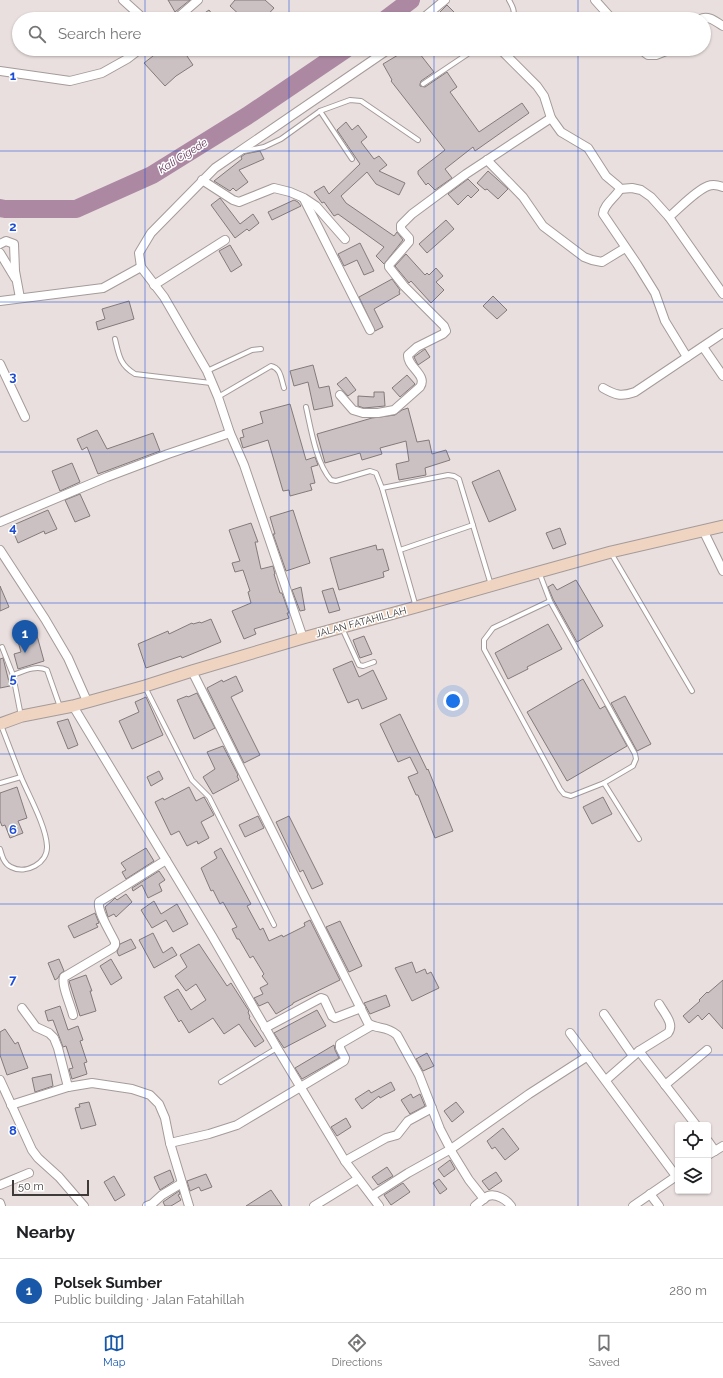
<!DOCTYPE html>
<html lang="en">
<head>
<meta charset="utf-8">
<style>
  :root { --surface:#fff; --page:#f6f6f6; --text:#202124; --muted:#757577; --line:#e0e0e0; --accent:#1958a9 }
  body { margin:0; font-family:Raleway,sans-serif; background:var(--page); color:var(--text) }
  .controls { position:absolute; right:12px; bottom:12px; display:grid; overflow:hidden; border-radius:4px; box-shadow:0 1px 3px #0004 }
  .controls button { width:36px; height:36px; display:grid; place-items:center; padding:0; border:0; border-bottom:1px solid var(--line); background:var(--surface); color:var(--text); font:20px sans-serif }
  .scale { position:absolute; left:12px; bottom:10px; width:77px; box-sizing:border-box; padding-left:4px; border:2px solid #3e3a39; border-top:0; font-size:11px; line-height:14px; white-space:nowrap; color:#3e3a39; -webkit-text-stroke:3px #fff; paint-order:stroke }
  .you { position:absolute; left:453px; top:701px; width:14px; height:14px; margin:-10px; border:3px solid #fff; border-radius:50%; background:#1a73e8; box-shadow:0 0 0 6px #1a73e833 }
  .badge { display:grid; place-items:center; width:26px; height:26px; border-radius:50%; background:var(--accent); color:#fff; font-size:13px; font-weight:700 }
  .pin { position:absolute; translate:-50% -33px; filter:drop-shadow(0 1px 2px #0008) }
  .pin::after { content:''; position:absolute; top:21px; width:14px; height:12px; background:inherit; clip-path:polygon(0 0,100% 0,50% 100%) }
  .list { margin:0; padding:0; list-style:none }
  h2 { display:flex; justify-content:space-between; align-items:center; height:52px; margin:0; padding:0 16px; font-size:17px }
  h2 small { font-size:13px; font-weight:400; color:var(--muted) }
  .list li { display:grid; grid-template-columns:26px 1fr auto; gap:12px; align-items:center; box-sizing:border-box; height:64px; padding:0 16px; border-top:1px solid var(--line) }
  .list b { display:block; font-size:15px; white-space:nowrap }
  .list p { margin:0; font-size:13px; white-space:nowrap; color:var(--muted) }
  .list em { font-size:13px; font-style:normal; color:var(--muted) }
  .icon { flex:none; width:22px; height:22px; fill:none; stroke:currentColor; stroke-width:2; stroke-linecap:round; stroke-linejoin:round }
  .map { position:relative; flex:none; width:723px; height:1206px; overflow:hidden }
  .search { position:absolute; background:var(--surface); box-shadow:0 1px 3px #0004; left:12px; right:12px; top:12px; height:44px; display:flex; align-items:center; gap:10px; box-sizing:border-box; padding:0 14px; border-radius:22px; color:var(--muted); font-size:15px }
  .sheet { height:116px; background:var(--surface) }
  nav { display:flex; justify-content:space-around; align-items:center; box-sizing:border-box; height:56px; border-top:1px solid var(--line); background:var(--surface); font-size:11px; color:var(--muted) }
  nav a { display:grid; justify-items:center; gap:2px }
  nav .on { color:var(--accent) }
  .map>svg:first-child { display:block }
</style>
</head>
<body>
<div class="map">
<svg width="723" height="1206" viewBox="0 0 723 1206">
  <rect width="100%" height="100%" fill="#e9dfde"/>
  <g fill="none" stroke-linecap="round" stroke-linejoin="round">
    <g stroke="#ac88a3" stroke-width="18">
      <polyline points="386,19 411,0"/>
      <polyline points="0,208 5,209 76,209 152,175 247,116 346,49"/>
    </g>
  </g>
  <g fill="#cbc1c3" stroke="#837a7c">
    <polygon points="168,0 190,0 175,12"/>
    <polygon points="235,0 265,0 274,8 264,19 256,13 251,19 244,19 230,6"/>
    <polygon points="447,5 461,19 433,19"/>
    <polygon points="209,10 216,19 196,19"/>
    <polygon points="162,49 176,49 181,55 185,53 193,65 176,76 165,86 144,63"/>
    <polygon points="408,49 416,49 434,72 421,81 420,84 420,86 425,87 447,72 457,87 450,92 479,132 522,103 529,113 475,151 473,147 445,169 452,178 435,190 428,183 426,185 418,174 418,171 445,150 391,81 392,80 383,64"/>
    <polygon points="346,122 352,130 358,125 367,137 361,142 374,159 379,156 387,165 379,171 405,183 399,195 376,184 367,172 341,196 346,203 394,236 397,232 403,240 384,264 376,256 384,247 338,214 334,216 324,202 322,203 314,192 324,186 329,194 360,164 337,130"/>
    <polygon points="260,151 264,159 239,170 248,182 236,191 233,188 230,191 214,181 242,159 241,157 245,154"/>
    <polygon points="488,171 508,189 498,199 487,189 485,190 477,183"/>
    <polygon points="468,179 479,190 471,198 468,195 458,205 448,194"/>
    <polygon points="220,198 240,224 253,214 259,223 249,231 247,229 235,238 211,205"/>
    <polygon points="294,200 298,202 301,206 272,220 268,212"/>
    <polygon points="446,220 454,229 427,253 419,244"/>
    <polygon points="360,243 374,271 364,275 357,260 344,266 338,254"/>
    <polygon points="230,245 242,265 231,272 219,251"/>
    <polygon points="406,254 425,275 427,273 429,275 436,268 443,276 436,282 444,290 431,303 411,281 409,283 395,266"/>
    <polygon points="392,279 400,290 399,292 400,294 374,309 383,327 375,331 359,297"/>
    <polygon points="493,296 507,310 497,319 483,306"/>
    <polygon points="129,301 134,319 98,330 96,322 105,319 102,309"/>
    <polygon points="425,349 430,357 418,365 414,357"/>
    <polygon points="313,365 319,388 329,386 333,406 314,410 308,382 294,386 290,371"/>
    <polygon points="407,375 415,384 400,397 392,388"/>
    <polygon points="346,377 356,390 348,396 337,384"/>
    <polygon points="374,392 384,392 385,406 364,408 358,406 358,396 374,397"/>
    <polygon points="290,404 306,460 315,457 318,465 311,467 315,483 310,484 312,490 290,496 289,490 283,491 268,440 243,448 240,438 244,437 242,430 263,423 260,412"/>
    <polygon points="408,408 417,442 429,440 432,454 446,450 450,460 425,468 426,475 399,480 396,464 409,461 406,441 380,448 382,454 362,460 360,453 325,463 317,434 372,418 395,415 402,410"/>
    <polygon points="97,430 107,449 153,433 160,451 98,474 87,447 82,450 77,439"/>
    <polygon points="72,463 80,482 60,491 52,471"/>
    <polygon points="499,470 516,510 489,522 472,482"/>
    <polygon points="80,494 90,516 75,522 65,500"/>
    <polygon points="48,510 57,529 45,534 44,531 18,543 11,526"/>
    <polygon points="293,510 310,563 286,571 273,534 275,534 270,517"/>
    <polygon points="251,523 258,542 255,542 261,569 273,566 275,574 274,574 280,593 282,593 289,613 287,613 289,618 254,629 256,634 244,639 232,611 251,603 248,592 250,591 243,570 235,572 232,563 240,561 229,530"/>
    <polygon points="560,528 566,544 553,549 546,533"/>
    <polygon points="376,545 377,550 383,549 389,570 383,572 384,577 339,590 330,558"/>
    <polygon points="576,580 603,626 577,642 553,599 548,587 553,584 557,590"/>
    <polygon points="0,586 9,607 0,611"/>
    <polygon points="301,587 305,610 300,611 292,590"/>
    <polygon points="333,588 340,610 329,613 322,591"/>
    <polygon points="211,619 221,642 182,658 181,656 146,668 138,644 168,631 169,634 192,623 193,624 200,622 201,623"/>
    <polygon points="548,624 562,649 527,667 528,669 508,679 495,653"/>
    <polygon points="36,632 44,661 18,669 14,654 21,652 17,638"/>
    <polygon points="364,636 372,654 360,658 353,640"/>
    <polygon points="3,658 10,686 0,688 0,659"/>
    <polygon points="352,661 359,677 373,670 387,699 362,709 358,699 348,703 333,669"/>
    <polygon points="236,676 243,691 231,697 260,755 244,763 207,688 222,680 223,682"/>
    <polygon points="583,679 600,709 605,706 627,746 567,781 527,712"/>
    <polygon points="197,693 215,728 194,739 177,700 187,696 188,697"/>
    <polygon points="625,696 651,744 637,751 611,703"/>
    <polygon points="146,697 163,735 132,749 119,721 139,712 135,702"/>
    <polygon points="400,714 427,770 428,769 453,831 435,838 418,795 416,795 408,777 418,773 410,757 398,762 380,724"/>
    <polygon points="68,719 78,745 68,749 57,722"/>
    <polygon points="223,746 238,775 237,776 239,780 213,794 203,777 215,769 207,752"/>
    <polygon points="159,771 163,779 151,786 147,777"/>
    <polygon points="17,787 27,818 18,821 23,833 10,838 5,825 2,826 0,821 0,793"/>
    <polygon points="189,787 196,801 204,797 214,815 201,822 209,838 198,844 197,841 187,846 179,831 171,835 155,802 163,798 164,800"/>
    <polygon points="603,797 612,814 592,824 583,807"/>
    <polygon points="258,816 264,828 245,837 239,825"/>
    <polygon points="289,816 323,884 312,889 303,870 300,872 276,822"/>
    <polygon points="146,848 154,861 126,879 122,872 126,870 121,863"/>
    <polygon points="221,848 251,904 247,906 260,930 263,928 269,941 282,935 283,937 305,926 304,923 310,920 340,980 293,1003 293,1004 276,1014 268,1002 259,1006 254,998 263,994 260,988 268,984 262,976 264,974 253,956 250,958 239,939 237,939 232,929 237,927 223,902 220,904 213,890 211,891 201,868 217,858 214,852"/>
    <polygon points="159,871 165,880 159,884 162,891 148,898 142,885 133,891 132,888"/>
    <polygon points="126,894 132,902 116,917 114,914 108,917 105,907 113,900 115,898 117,900"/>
    <polygon points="154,901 161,914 177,904 188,924 173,932 166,920 152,928 141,910"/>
    <polygon points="95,913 99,923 96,924 98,927 74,938 68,926"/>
    <polygon points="340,921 362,966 349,972 326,927"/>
    <polygon points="153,933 163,953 172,947 177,955 154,968 139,940"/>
    <polygon points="131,939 136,948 119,956 117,952 120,944"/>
    <polygon points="199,944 227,986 231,983 249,1011 248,1012 250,1017 249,1018 264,1041 255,1047 239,1024 224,1034 213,1018 189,1033 181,1020 179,1022 164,997 178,989 191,1010 206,1000 196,984 186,991 175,976 187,967 180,955"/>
    <polygon points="59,959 64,971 60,974 58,978 55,980 48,963"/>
    <polygon points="111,959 122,978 111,985 100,966"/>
    <polygon points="412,962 416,973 425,969 427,974 431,972 439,988 412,1001 395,968"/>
    <polygon points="86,975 92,991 90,991 96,1011 80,1016 69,981"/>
    <polygon points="723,980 723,1029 709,1013 702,1020 698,1015 689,1023 683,1016 700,1001 699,1000 707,992 708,993"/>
    <polygon points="386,995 390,1006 370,1014 364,1003"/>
    <polygon points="60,1006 68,1030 78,1026 83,1040 80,1041 87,1062 84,1063 87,1074 72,1079 69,1069 73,1068 66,1046 63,1047 53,1020 48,1021 45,1011"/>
    <polygon points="317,1010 326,1026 284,1048 274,1033"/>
    <polygon points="5,1029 15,1044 18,1042 28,1068 7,1075 0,1055 0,1032"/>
    <polygon points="334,1045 335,1050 339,1058 302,1079 295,1068"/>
    <polygon points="427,1053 434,1066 423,1071 416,1059"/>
    <polygon points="51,1074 53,1086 35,1092 32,1078"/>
    <polygon points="391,1082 395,1090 380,1098 379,1096 362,1109 355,1099 369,1090 371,1093"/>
    <polygon points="411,1094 413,1098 420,1094 425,1106 410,1114 401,1100"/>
    <polygon points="89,1102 96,1125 81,1129 75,1108 80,1107 79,1104"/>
    <polygon points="456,1102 464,1112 452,1122 444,1111"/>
    <polygon points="346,1118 351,1127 337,1136 331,1127"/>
    <polygon points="503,1128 519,1149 505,1160 495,1147 492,1149 487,1141"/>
    <polygon points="450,1160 455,1169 444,1177 438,1169"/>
    <polygon points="387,1167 393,1176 378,1185 372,1177"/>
    <polygon points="170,1170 174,1181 160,1190 154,1177"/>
    <polygon points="496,1172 502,1181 489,1190 482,1181"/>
    <polygon points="206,1174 212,1187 201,1191 199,1187 190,1191 187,1181"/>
    <polygon points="114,1176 125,1195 115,1201 104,1182"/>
    <polygon points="439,1179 447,1189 440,1194 433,1183"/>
    <polygon points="403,1183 410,1192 391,1205 384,1195"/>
    <polygon points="271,1190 282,1206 246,1206"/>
    <polygon points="179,1191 180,1194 178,1195 181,1200 171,1206 165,1206 163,1202"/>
  </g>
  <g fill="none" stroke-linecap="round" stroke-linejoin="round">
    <defs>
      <g id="lane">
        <path d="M509,0c4,7 6,11 4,19"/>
        <polyline points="423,84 475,49"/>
        <polyline points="320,111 352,159"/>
        <polyline points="244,151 264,147 281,139 320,111 350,100 361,101 418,140"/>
        <path d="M115,339c4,17 5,26 20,35l76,9"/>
        <polyline points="207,371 252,350 261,349"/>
        <path d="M218,397l53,-31c10,2 10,13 13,22"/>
        <path d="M306,407c5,22 10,56 25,73l5,1 34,-10 6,2 6,15 34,119"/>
        <polyline points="382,488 448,475 454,476 459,479 491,585"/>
        <polyline points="400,550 473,525"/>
        <polyline points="611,553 692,691"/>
        <polyline points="539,572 550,601 635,754 636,759 633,766 604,783 639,839"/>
        <polyline points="550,601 493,628 484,640 484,649 560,789 564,794 571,796 604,783"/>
        <polyline points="342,628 359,665 363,666 374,662"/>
        <polyline points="2,647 13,675 21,716"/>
        <path d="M13,675c11,-4 23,-10 34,-5l13,37"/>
        <polyline points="145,687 192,780 209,797 274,925"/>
        <polyline points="1,725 21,777"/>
        <path d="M0,783l21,-6c8,19 25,49 26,69 1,17 -21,29 -36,21 -7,-3 -9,-11 -11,-18"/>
        <polyline points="221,1082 277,1048"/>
      </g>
      <g id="street">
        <polyline points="123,0 144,19"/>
        <polyline points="595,0 612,19"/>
        <polyline points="176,19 198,0"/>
        <polyline points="422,19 445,0"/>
        <path d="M700,19c9,-4 16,3 23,7"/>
        <path d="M500,49l37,37 7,10 7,22 10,14 27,16 18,28 12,10 2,3c-5,9 -16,15 -17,25l34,50 18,29 10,28 22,36"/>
        <polyline points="640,49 648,55 656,55 671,49"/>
        <polyline points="0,71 70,81 102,73 127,59 140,49"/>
        <polyline points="487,160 523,197 543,226 584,257 592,260 602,262 625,248"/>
        <polyline points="202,180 233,200 239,202 274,188 290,192 304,198 316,206 345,239"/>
        <polyline points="620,189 632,188 641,190 651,197 669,217 723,294"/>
        <polyline points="304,199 370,330"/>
        <path d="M669,217c11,-9 26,-26 39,-31 5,-2 10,-1 15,1"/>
        <polyline points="0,244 6,241 14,244 15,271 20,298"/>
        <polyline points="0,253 15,278"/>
        <polyline points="141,267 139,253 151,233 215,168 389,49"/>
        <polyline points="154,285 225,240"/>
        <polyline points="0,301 103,288 141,267 164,297 207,371 218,397 230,433 244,465 303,638"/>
        <polyline points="703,347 723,376"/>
        <polyline points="0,364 25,417"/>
        <path d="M603,388c12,7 18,9 32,4l88,-59"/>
        <path d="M340,395l13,15 10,3h15l16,-3 26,-23c8,-12 -13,-20 -12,-32l9,-8 26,-13 3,-3 -2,-5 -40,-40 -15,-19v-2l20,-23v-4l-8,-9v-4l11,-11 54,-40 85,-56"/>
        <polyline points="0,522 107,477 168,454 230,433"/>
        <polyline points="703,530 723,571"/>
        <polyline points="0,550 45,619 68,658 87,701"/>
        <path d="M192,671l176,352c9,7 18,2 29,12l22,40 21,54 13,25 16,26 15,19"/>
        <polyline points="73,706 212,936 277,1048 345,1161 379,1206"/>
        <polyline points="22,1008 36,1027 49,1033 54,1038 58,1048 68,1087"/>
        <polyline points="604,1014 633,1056"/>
        <path d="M73,1015c-2,-9 -12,-30 -9,-38l49,-29 2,-3v-3c-4,-9 -18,-30 -16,-40l67,-42"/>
        <polyline points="265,1028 321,998 324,999 332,1016 335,1018 361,1008"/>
        <polyline points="570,1033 676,1176"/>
        <polyline points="639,1051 696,1125"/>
        <polyline points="0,1080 32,1150 38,1158 59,1177 84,1206"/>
        <path d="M606,1080l33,-29 29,-18c7,-9 -4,-20 -9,-29"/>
        <polyline points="665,1085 707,1050"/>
        <polyline points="11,1105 68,1087 92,1083 132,1089 150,1095 159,1104 165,1118 170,1143 189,1206"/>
        <polyline points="708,1141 715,1151"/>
        <polyline points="170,1143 209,1134 237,1125 344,1061 345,1058 340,1048 340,1044 371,1026"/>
        <polyline points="708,1155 723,1146"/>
        <polyline points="345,1161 386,1138 397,1135 408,1121 432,1108"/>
        <polyline points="0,1185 29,1173"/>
        <polyline points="650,1194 659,1206"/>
        <polyline points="372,1196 408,1173 451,1149 529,1094 588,1056"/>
        <polyline points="0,1203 1,1206"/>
        <polyline points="147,1206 152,1204 162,1195 182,1183"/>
        <polyline points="314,1206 358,1179"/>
        <path d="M475,1206c4,-3 9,-8 13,-10 8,-3 19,4 23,10"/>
        <polyline points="633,1206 678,1175"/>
      </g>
      <polyline id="secondary" points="0,724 22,716 73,706 145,686 192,671 303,638 416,607 539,572 611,552 723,526"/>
    </defs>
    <use href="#lane" stroke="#a49b9a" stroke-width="6"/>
    <use href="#street" stroke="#a49b9a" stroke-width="10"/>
    <use href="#secondary" stroke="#a49b9a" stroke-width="13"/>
    <use href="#lane" stroke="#fff" stroke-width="4"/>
    <use href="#street" stroke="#fff" stroke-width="8"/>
    <use href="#secondary" stroke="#eed4c1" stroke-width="11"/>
  </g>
  <path fill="none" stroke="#1d4ed8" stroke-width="1" stroke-opacity="0.55" d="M145,0v19M289,0v19M434,0v19M578,0v19M145,49v1157M289,49v1157M434,49v1157M578,49v1157M0,151h723M0,302h723M0,452h723M0,603h723M0,754h723M0,904h723M0,1055h723"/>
  <g text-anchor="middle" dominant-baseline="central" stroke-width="3" stroke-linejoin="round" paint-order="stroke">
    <g font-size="10" fill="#3e3a39" stroke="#fff">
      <text transform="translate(361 622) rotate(-15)">JALAN FATAHILLAH</text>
    </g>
    <g font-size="11" font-style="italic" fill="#623258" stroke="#fff">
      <text transform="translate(183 156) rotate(-32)">Kali Cigede</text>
    </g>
  </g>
  <g font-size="13" text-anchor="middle" font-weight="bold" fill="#1d4ed8" stroke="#fff" stroke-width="3" stroke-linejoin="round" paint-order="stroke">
    <text x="13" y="80">1</text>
    <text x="13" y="231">2</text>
    <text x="13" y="381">3</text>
    <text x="13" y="532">4</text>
    <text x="13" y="683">5</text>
    <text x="13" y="834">6</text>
    <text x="13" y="984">7</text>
    <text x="13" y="1135">8</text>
  </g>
</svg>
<div class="controls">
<button><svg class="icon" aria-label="locate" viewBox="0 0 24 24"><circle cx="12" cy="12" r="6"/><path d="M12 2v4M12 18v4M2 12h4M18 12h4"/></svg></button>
<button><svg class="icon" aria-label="layers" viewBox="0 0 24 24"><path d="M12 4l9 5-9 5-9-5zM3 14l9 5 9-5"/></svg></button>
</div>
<div class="scale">50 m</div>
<div class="you"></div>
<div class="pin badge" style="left:25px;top:653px">1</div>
<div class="search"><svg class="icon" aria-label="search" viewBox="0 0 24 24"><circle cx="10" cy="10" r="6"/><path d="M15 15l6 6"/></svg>Search here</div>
</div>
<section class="sheet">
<h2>Nearby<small></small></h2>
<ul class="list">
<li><span class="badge">1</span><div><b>Polsek Sumber</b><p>Public building · Jalan Fatahillah</p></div><em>280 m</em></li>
</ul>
</section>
<nav>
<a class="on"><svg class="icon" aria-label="map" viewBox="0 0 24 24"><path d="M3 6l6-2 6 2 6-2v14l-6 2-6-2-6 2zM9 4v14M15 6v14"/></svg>Map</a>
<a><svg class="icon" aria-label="directions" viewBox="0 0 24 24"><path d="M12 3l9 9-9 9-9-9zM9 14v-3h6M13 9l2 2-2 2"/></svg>Directions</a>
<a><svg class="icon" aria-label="saved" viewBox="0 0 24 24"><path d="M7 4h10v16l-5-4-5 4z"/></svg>Saved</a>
</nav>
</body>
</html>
